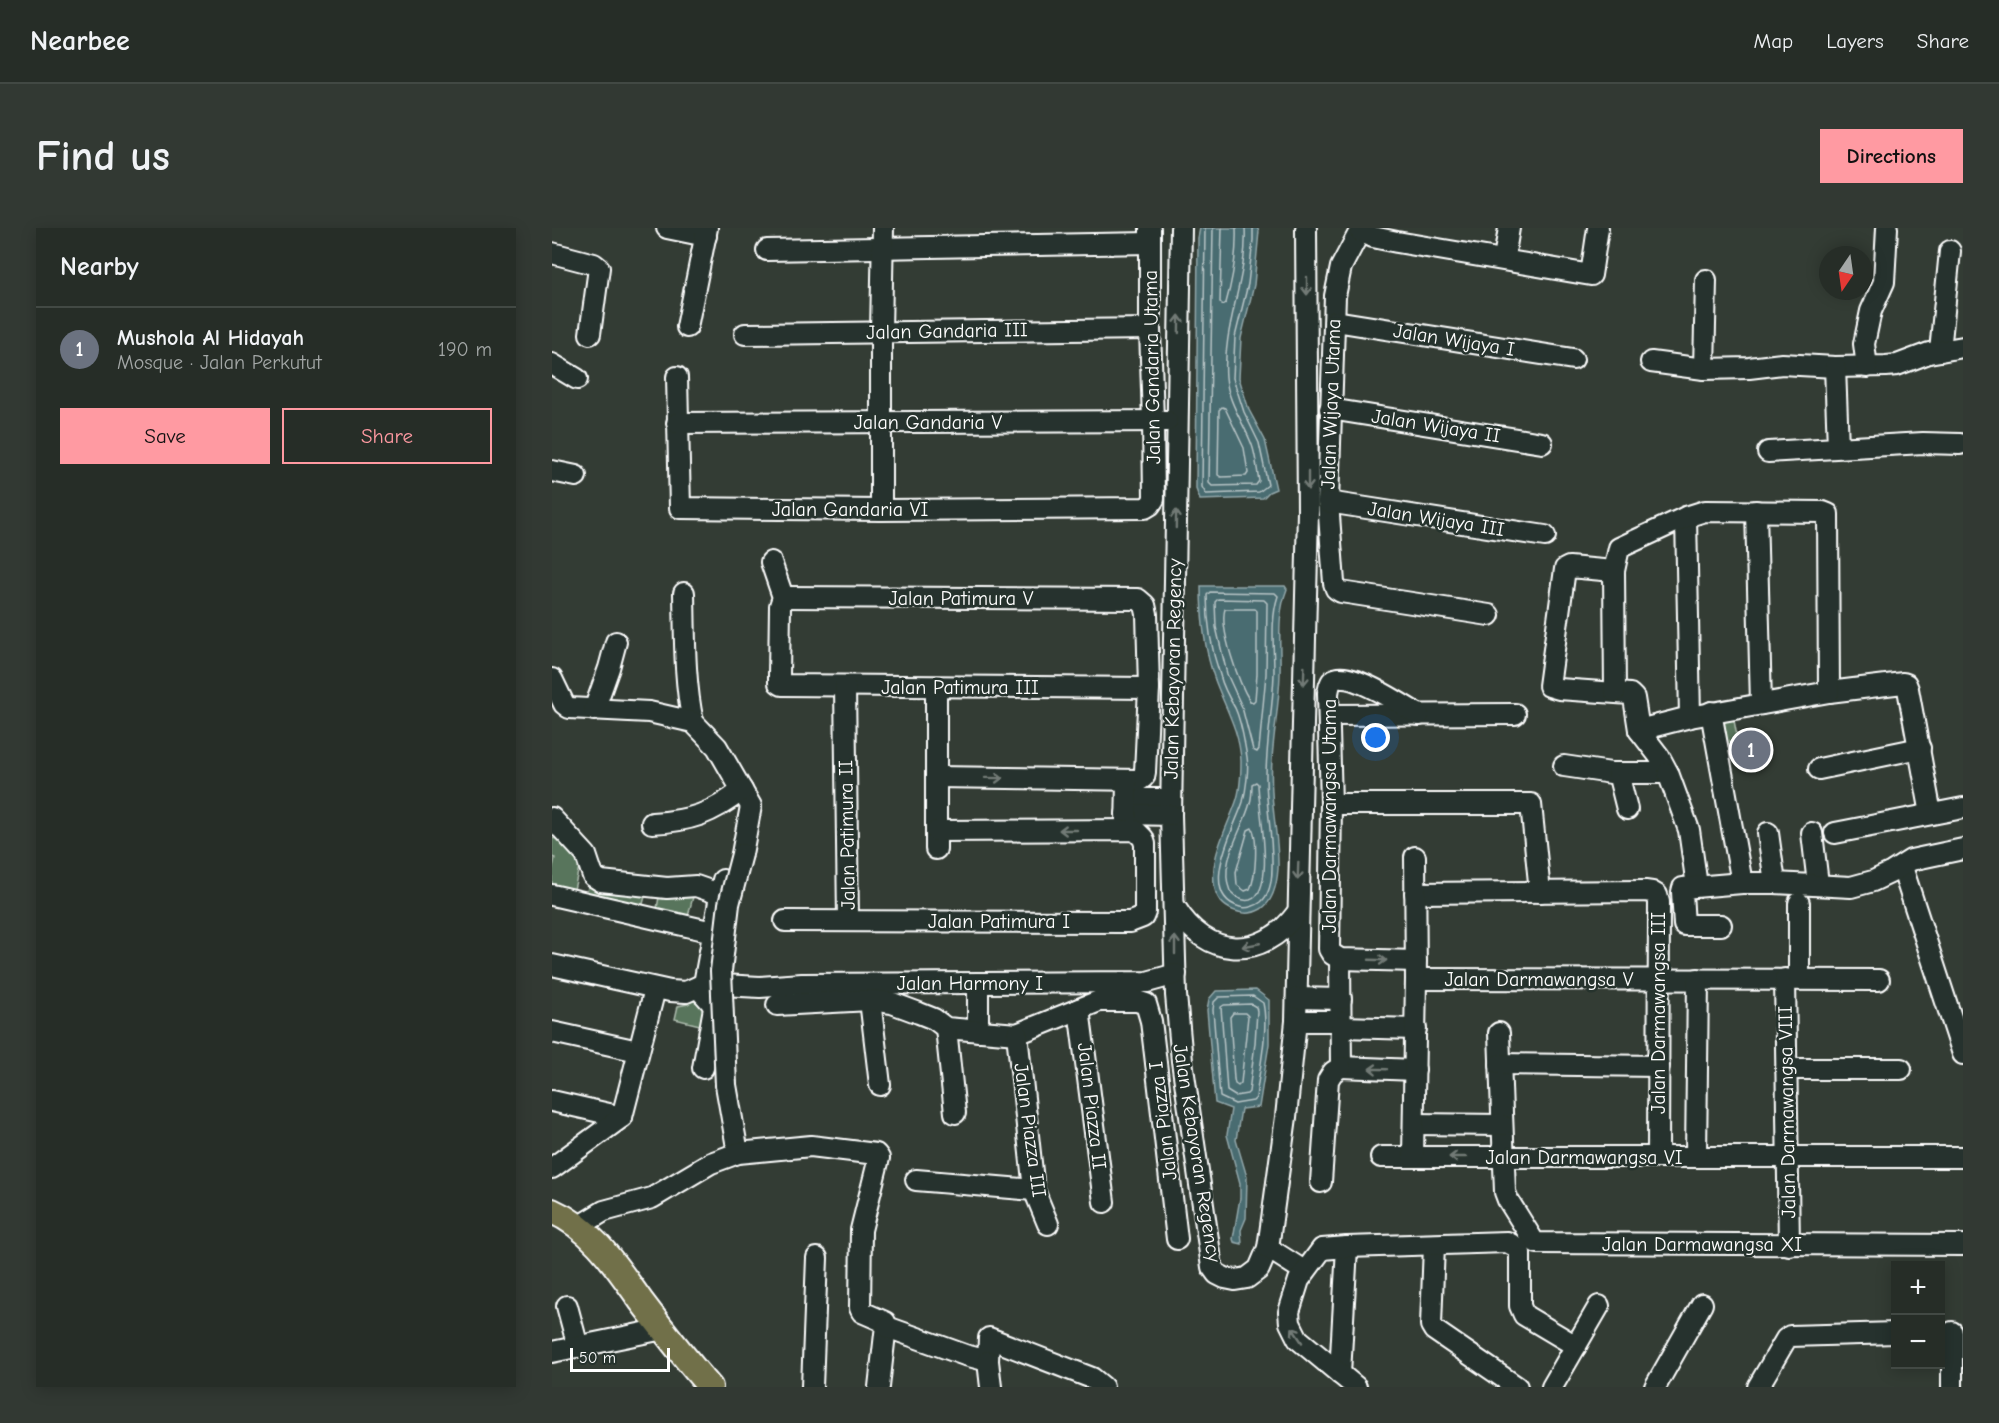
<!DOCTYPE html>
<html lang="en">
<head>
<meta charset="utf-8">
<style>
  :root { --surface:#262d27; --page:#323933; --text:#f1f3f6; --muted:#a4a8a7; --line:#424944; --accent:#ff9aa2 }
  body { margin:0; font-family:"Comic Neue",sans-serif; background:var(--page); color:var(--text) }
  .controls { position:absolute; right:18px; bottom:18px; display:grid; overflow:hidden; border-radius:0px; box-shadow:0 3px 15px #0003 }
  .controls button { width:54px; height:54px; display:grid; place-items:center; padding:0; border:0; border-bottom:2px solid var(--line); background:var(--surface); color:var(--text); font:30px sans-serif }
  .compass { position:absolute; left:1267px; top:18px; width:54px; height:54px; border-radius:50%; background:var(--surface); box-shadow:0 3px 15px #0003; rotate:193deg }
  .scale { position:absolute; left:18px; bottom:15px; width:100px; box-sizing:border-box; padding-left:6px; border:3px solid #fff; border-top:0; font-size:16px; line-height:21px; white-space:nowrap; color:#fff; -webkit-text-stroke:4px #26332d; paint-order:stroke }
  .you { position:absolute; left:824px; top:510px; width:21px; height:21px; margin:-15px; border:4px solid #fff; border-radius:50%; background:#1a73e8; box-shadow:0 0 0 9px #1a73e833 }
  .badge { display:grid; place-items:center; width:39px; height:39px; border-radius:50%; background:var(--accent); color:#fff; font-size:20px; font-weight:700 }
  .pin { position:absolute; translate:-50% -50%; border:3px solid #fff; box-shadow:0 2px 6px #0006 }
  .list { margin:0; padding:0; list-style:none }
  h2 { display:flex; justify-content:space-between; align-items:center; height:78px; margin:0; padding:0 24px; font-size:26px }
  h2 small { font-size:20px; font-weight:400; color:var(--muted) }
  .list li { display:grid; grid-template-columns:39px 1fr auto; gap:18px; align-items:center; box-sizing:border-box; height:84px; padding:0 24px; border-top:2px solid var(--line) }
  .list b { display:block; font-size:22px; white-space:nowrap }
  .list p { margin:0; font-size:20px; white-space:nowrap; color:var(--muted) }
  .list em { font-size:20px; font-style:normal; color:var(--muted) }
  .actions { display:flex; gap:12px; padding:18px 24px }
  .actions a { flex:1; padding:14px 0; border:2px solid var(--accent); border-radius:0px; text-align:center; font-size:21px; color:var(--accent) }
  .actions .main { background:var(--accent); color:#111 }
  .map { position:relative; flex:none; width:1411px; height:1159px; overflow:hidden; border-radius:0px }
  header { display:flex; align-items:center; gap:36px; box-sizing:border-box; height:84px; padding:0 30px; background:var(--surface); border-bottom:2px solid var(--line) }
  header strong { font-size:28px }
  nav { display:flex; gap:33px; margin-inline-start:auto; font-size:21px }
  .intro { display:flex; align-items:center; justify-content:space-between; box-sizing:border-box; height:144px; padding:0 36px }
  h1 { margin:0; font-size:42px }
  .button { padding:15px 27px; border-radius:0px; background:var(--accent); color:#111; font-size:21px; font-weight:700 }
  main { display:flex; gap:36px; padding:0 36px }
  aside { flex:1; background:var(--surface); border-radius:0px; box-shadow:0 3px 15px #0003 }
  .map>svg:first-child { display:block }
</style>
</head>
<body>
<header>
<strong>Nearbee</strong>
<nav><a>Map</a><a>Layers</a><a>Share</a></nav>
</header>
<div class="intro"><h1>Find us</h1><a class="button">Directions</a></div>
<main>
<aside>
<h2>Nearby<small></small></h2>
<ul class="list">
<li><span class="badge" style="background:#6b7280">1</span><div><b>Mushola Al Hidayah</b><p>Mosque · Jalan Perkutut</p></div><em>190 m</em></li>
</ul>
<div class="actions"><a class="main">Save</a><a>Share</a></div>
</aside>
<div class="map">
<svg width="1411" height="1159" viewBox="0 0 1411 1159">
  <rect width="100%" height="100%" fill="#333c34"/>
  <filter id="ink" filterUnits="userSpaceOnUse"><feTurbulence type="fractalNoise" baseFrequency=".0167" numOctaves="2"/><feDisplacementMap in="SourceGraphic" scale="12" xChannelSelector="R" yChannelSelector="G"/><feConvolveMatrix kernelMatrix="1 2 1 2 8 2 1 2 1" color-interpolation-filters="sRGB"/></filter>
  <g filter="url(#ink)">
    <g fill="#59755b" stroke="#acbaad" stroke-width="1.5">
      <polygon points="1181,487 1186,514 1172,517 1166,490"/>
      <polygon points="0,610 9,612 29,630 21,666 0,661 0,643 3,630 0,629"/>
      <polygon points="39,655 94,665 89,683 35,666 36,657"/>
      <polygon points="142,665 135,692 104,686 107,669"/>
      <polygon points="137,771 153,778 152,798 123,791 126,778 136,776"/>
    </g>
    <g fill="#4a6c71" stroke="#92a7aa" stroke-width="1.5">
      <polygon points="648,0 705,0 707,3 702,57 689,110 687,150 697,182 713,212 724,261 717,264 711,270 648,272 644,261 646,10"/>
      <path d="M649,358h84l2,3c-11,28 -6,55 -7,85 -1,39 -11,78 -8,118 1,26 7,51 6,77 -1,14 -4,32 -17,40 -17,10 -42,0 -46,-20 -7,-29 12,-61 21,-87 4,-11 5,-29 5,-41 -1,-29 -16,-54 -26,-81 -11,-31 -14,-62 -14,-94z"/>
      <polygon points="704,762 717,772 717,816 707,879 689,881 684,912 695,949 694,990 689,1002 690,1016 682,1014 681,1011 688,970 688,955 675,907 679,881 663,875 655,782 657,771 664,763"/>
    </g>
    <g fill="none" stroke-linecap="round" stroke-linejoin="round">
      <g stroke="#b7c4c6" stroke-width="1.5">
        <polyline points="653,0 650,259 654,266 707,264 716,257 707,215 692,184 681,150 683,109 696,56 701,12 701,0"/>
        <path d="M661,0l-4,255 3,3 44,-1 3,-4c-2,-11 -3,-25 -7,-36 -8,-22 -24,-42 -26,-68 -4,-51 22,-98 19,-149"/>
        <path d="M670,0l-2,74 3,3 3,-2c7,-25 11,-49 10,-75"/>
        <polygon points="670,179 673,180 692,220 696,245 694,248 669,249 666,247 667,182"/>
        <path d="M658,364l65,1 3,3c-8,24 -4,51 -4,77 -1,35 -8,69 -8,104 0,30 7,60 6,91 0,10 -2,26 -11,34 -5,4 -14,7 -21,5 -44,-12 -5,-80 3,-105 3,-12 6,-33 4,-45 -3,-16 -5,-34 -12,-49 -6,-10 -12,-21 -15,-33 -9,-26 -13,-52 -13,-80z"/>
        <polygon points="666,371 712,372 715,375 714,446 707,521 705,524 701,522 690,479 675,446 664,399 663,374"/>
        <path d="M673,381h30l2,2v63l-2,26 -2,2 -3,-1c-11,-17 -31,-73 -25,-92z"/>
        <path d="M704,554l2,2c0,22 19,107 -8,116 -9,2 -15,-4 -20,-9 -12,-29 13,-61 20,-88 2,-6 2,-13 2,-19z"/>
        <path d="M700,600c6,11 4,49 -2,61l-5,2 -8,-6 -1,-13 12,-42z"/>
        <path d="M701,768l10,7c6,27 -4,67 -7,95l-3,3 -18,3 -15,-7 -7,-87 1,-8 5,-5z"/>
        <polygon points="699,776 704,779 705,783 703,815 697,864 695,866 683,868 675,863 669,779 672,777"/>
        <polygon points="681,785 693,785 696,788 689,855 686,858 683,856 682,851 678,789"/>
      </g>
      <defs>
        <g id="minor">
          <polyline points="115,0 154,8"/>
          <polyline points="629,0 619,587 624,767 630,833 660,1039 665,1046 673,1050 683,1052 695,1050 707,1041 716,1020 734,889 744,793 756,283 754,0"/>
          <polyline points="808,0 808,3 789,39 783,68 776,274 782,355 784,361 789,364 937,387"/>
          <polyline points="808,3 821,9 845,14 1039,47 1046,0"/>
          <polyline points="215,22 598,15"/>
          <polyline points="0,25 42,36 47,40 38,106"/>
          <polyline points="952,31 957,0"/>
          <polyline points="783,93 1021,131"/>
          <polyline points="135,99 155,0"/>
          <polyline points="193,106 598,101"/>
          <polyline points="1388,123 1398,23"/>
          <polyline points="1099,134 1152,141 1197,140 1230,136 1283,139 1334,138 1345,137 1377,125 1411,119"/>
          <polyline points="0,136 25,151"/>
          <polyline points="1283,139 1286,219"/>
          <polyline points="1315,139 1312,116 1319,83 1332,54 1335,0"/>
          <polyline points="1152,141 1154,52"/>
          <polyline points="125,149 128,280 329,282 593,280 598,277 602,271 601,193 598,101 598,0"/>
          <polyline points="778,181 990,215"/>
          <polyline points="125,195 615,193"/>
          <polyline points="1216,224 1371,215 1408,216"/>
          <polyline points="0,243 24,248"/>
          <polyline points="776,274 993,308"/>
          <polyline points="329,282 329,104 331,0"/>
          <polyline points="1204,283 1209,476"/>
          <polyline points="1134,289 1138,489 1277,464 1351,455 1354,456 1356,461 1379,586"/>
          <polyline points="219,334 231,369 228,378 227,448 227,455 230,457 597,460"/>
          <polyline points="1062,343 1017,339 1013,341 997,458 1007,461 1078,466 1082,470 1087,502 1138,489"/>
          <path d="M132,365c1,44 0,87 9,129"/>
          <polyline points="231,369 586,371 593,377 595,386 597,460 593,544 592,549 588,552 384,549"/>
          <polyline points="0,451 12,476 17,480 97,484 141,494 165,519 199,578 190,626"/>
          <polyline points="293,458 296,692"/>
          <polyline points="384,459 384,621"/>
          <polyline points="1063,464 1062,343 1067,320 1134,289 1153,283 1271,284 1276,286 1277,464"/>
          <polyline points="42,482 57,440 64,414"/>
          <polyline points="1159,484 1190,655"/>
          <polyline points="777,487 963,486"/>
          <polyline points="1012,538 1059,545 1116,545 1107,528 1087,502"/>
          <polyline points="1267,541 1368,520"/>
          <polyline points="1066,545 1075,581"/>
          <polyline points="1116,545 1137,602 1145,658"/>
          <polyline points="575,571 619,571"/>
          <polyline points="779,576 979,576 988,664"/>
          <polyline points="574,586 619,587"/>
          <polyline points="0,590 34,627 41,648 49,653 115,660 144,658 167,666"/>
          <path d="M100,595c38,-2 60,-9 90,-33"/>
          <polyline points="574,601 575,553"/>
          <polyline points="1216,605 1223,655"/>
          <polyline points="1260,605 1266,656"/>
          <polyline points="1283,605 1411,580"/>
          <polyline points="1350,639 1411,826"/>
          <polyline points="863,665 1093,663 1100,664 1105,667 1107,674 1106,929"/>
          <polyline points="0,667 161,704"/>
          <path d="M623,679c31,51 86,55 122,6"/>
          <polyline points="233,693 578,694 591,689 593,684 593,616 591,610 583,602 384,603"/>
          <polyline points="1169,697 1132,697 1130,664 1131,660 1190,655 1223,655 1299,659 1321,653 1340,644 1359,632 1411,621"/>
          <polyline points="788,731 789,839"/>
          <path d="M864,733l-76,-2 -8,-5 -3,-5 2,-145 -3,-111c1,-4 1,-10 5,-13 14,-12 71,26 86,35"/>
          <polyline points="0,737 118,763 134,764 152,756 208,759 250,756 595,754 624,746"/>
          <polyline points="864,751 1327,752"/>
          <polyline points="1233,751 1237,1017"/>
          <polyline points="1247,751 1247,675"/>
          <polyline points="426,755 426,803"/>
          <polyline points="745,770 789,771"/>
          <polyline points="318,772 328,857"/>
          <polyline points="225,777 318,772 340,775 367,785 382,791 394,800 465,806 547,773 585,773 594,776 599,793 625,1011"/>
          <polyline points="527,781 552,974"/>
          <polyline points="744,793 789,793"/>
          <polyline points="789,799 864,801"/>
          <polyline points="394,800 403,885"/>
          <polyline points="0,804 86,823"/>
          <polyline points="947,805 953,964 956,972 981,1012 985,1015 1411,1017"/>
          <polyline points="465,806 482,962 496,996"/>
          <polyline points="948,836 1107,838"/>
          <polyline points="789,839 863,842"/>
          <polyline points="151,840 162,780 159,774 151,765 152,756 171,652"/>
          <polyline points="1234,841 1349,841"/>
          <polyline points="174,857 186,925"/>
          <polyline points="0,873 70,889"/>
          <polyline points="862,896 950,897"/>
          <polyline points="829,929 1411,929"/>
          <polyline points="861,929 864,751 863,629"/>
          <polyline points="1144,929 1146,751"/>
          <polyline points="0,940 70,889 103,761"/>
          <polyline points="364,952 482,962"/>
          <polyline points="769,954 776,852 781,844 789,839"/>
          <polyline points="26,999 52,983 100,970 159,935 186,925 259,918 324,926 327,930 309,1002 308,1080 310,1084 333,1094 334,1097 327,1159"/>
          <polyline points="882,1017 879,1097 882,1102 965,1159"/>
          <polyline points="716,1020 752,1043"/>
          <polyline points="15,1078 26,1119"/>
          <polyline points="335,1099 413,1127 436,1133 437,1110 540,1150 551,1159"/>
          <polyline points="0,1124 111,1101"/>
          <polyline points="436,1133 439,1159"/>
          <polyline points="788,1146 795,1019"/>
          <polyline points="260,1159 265,1030"/>
          <polyline points="804,1159 746,1111 738,1095 737,1084 747,1052 770,1021 795,1019 955,1014 966,1020 968,1025 968,1078 972,1087 1024,1118"/>
          <polyline points="1000,1159 1047,1078"/>
          <polyline points="1103,1159 1150,1076"/>
          <polyline points="1206,1159 1234,1111 1238,1108 1344,1105"/>
          <polyline points="1400,1159 1400,1104"/>
        </g>
        <path id="major" d="M0,983c41,18 64,55 89,90 22,29 45,59 69,86"/>
      </defs>
      <use href="#minor" stroke="#fff" stroke-width="24"/>
      <use href="#major" stroke="#fff" stroke-width="28"/>
      <use href="#minor" stroke="#26332d" stroke-width="20"/>
      <use href="#major" stroke="#71704a" stroke-width="24"/>
      <defs>
        <polyline id="minor-bridge" points="174,857 169,743 177,676 190,626"/>
      </defs>
      <use href="#minor-bridge" stroke="#fff" stroke-width="24" stroke-linecap="butt"/>
      <use href="#minor-bridge" stroke="#26332d" stroke-width="20"/>
    </g>
    <defs><path id="oneway-shaft" d="M-6 0H5M1.5-3L5.5 0L1.5 3" fill="none" stroke-width="1.6" stroke-linecap="round" stroke-linejoin="round" transform="scale(1.5)"/></defs>
    <g stroke="#727a76">
      <use href="#oneway-shaft" transform="translate(755 58) rotate(90)"/>
      <use href="#oneway-shaft" transform="translate(627 96) rotate(-89)"/>
      <use href="#oneway-shaft" transform="translate(756 253) rotate(90)"/>
      <use href="#oneway-shaft" transform="translate(624 291) rotate(-89)"/>
      <use href="#oneway-shaft" transform="translate(752 448) rotate(92)"/>
      <use href="#oneway-shaft" transform="translate(442 550) rotate(1)"/>
      <use href="#oneway-shaft" transform="translate(516 602) rotate(180)"/>
      <use href="#oneway-shaft" transform="translate(746 643) rotate(92)"/>
      <use href="#oneway-shaft" transform="translate(623 717) rotate(-90)"/>
      <use href="#oneway-shaft" transform="translate(699 717) rotate(169)"/>
      <use href="#oneway-shaft" transform="translate(826 732) rotate(2)"/>
      <use href="#oneway-shaft" transform="translate(826 841) rotate(-178)"/>
      <use href="#oneway-shaft" transform="translate(906 929) rotate(180)"/>
      <use href="#oneway-shaft" transform="translate(745 1107) rotate(-124)"/>
    </g>
  </g>
  <g text-anchor="middle" dominant-baseline="central" stroke-width="5" stroke-linejoin="round" paint-order="stroke">
    <g font-size="20" fill="#fff" stroke="#26332d">
      <text transform="translate(395 103) rotate(-1)">Jalan Gandaria III</text>
      <text transform="translate(902 112) rotate(9)">Jalan Wijaya I</text>
      <text transform="translate(600 139) rotate(-91)">Jalan Gandaria Utama</text>
      <text transform="translate(779 176) rotate(-88)">Jalan Wijaya Utama</text>
      <text x="376" y="194">Jalan Gandaria V</text>
      <text transform="translate(884 198) rotate(9)">Jalan Wijaya II</text>
      <text x="298" y="281">Jalan Gandaria VI</text>
      <text transform="translate(884 291) rotate(9)">Jalan Wijaya III</text>
      <text x="409" y="370">Jalan Patimura V</text>
      <text transform="translate(621 441) rotate(-89)">Jalan Kebayoran Regency</text>
      <text x="408" y="459">Jalan Patimura III</text>
      <text transform="translate(777 588) rotate(-90)">Jalan Darmawangsa Utama</text>
      <text transform="translate(295 607) rotate(-91)">Jalan Patimura II</text>
      <text x="447" y="693">Jalan Patimura I</text>
      <text x="987" y="751">Jalan Darmawangsa V</text>
      <text x="418" y="755">Jalan Harmony I</text>
      <text transform="translate(1106 785) rotate(-90)">Jalan Darmawangsa III</text>
      <text transform="translate(540 878) rotate(83)">Jalan Piazza II</text>
      <text transform="translate(1235 884) rotate(-91)">Jalan Darmawangsa VIII</text>
      <text transform="translate(611 893) rotate(-97)">Jalan Piazza I</text>
      <text transform="translate(478 902) rotate(82)">Jalan Piazza III</text>
      <text transform="translate(645 925) rotate(81)">Jalan Kebayoran Regency</text>
      <text x="1032" y="929">Jalan Darmawangsa VI</text>
      <text x="1150" y="1016">Jalan Darmawangsa XI</text>
    </g>
  </g>
</svg>
<div class="controls">
<button>+</button>
<button>−</button>
</div>
<svg class="compass" viewBox="-18 -18 36 36"><path d="M0-13l5 13h-10z" fill="#e53935"/><path d="M0 13l5-13h-10z" fill="#a4a8a7"/></svg>
<div class="scale">50 m</div>
<div class="you"></div>
<div class="pin badge" style="left:1199px;top:522px;background:#6b7280">1</div>
</div>
</main>
</body>
</html>
